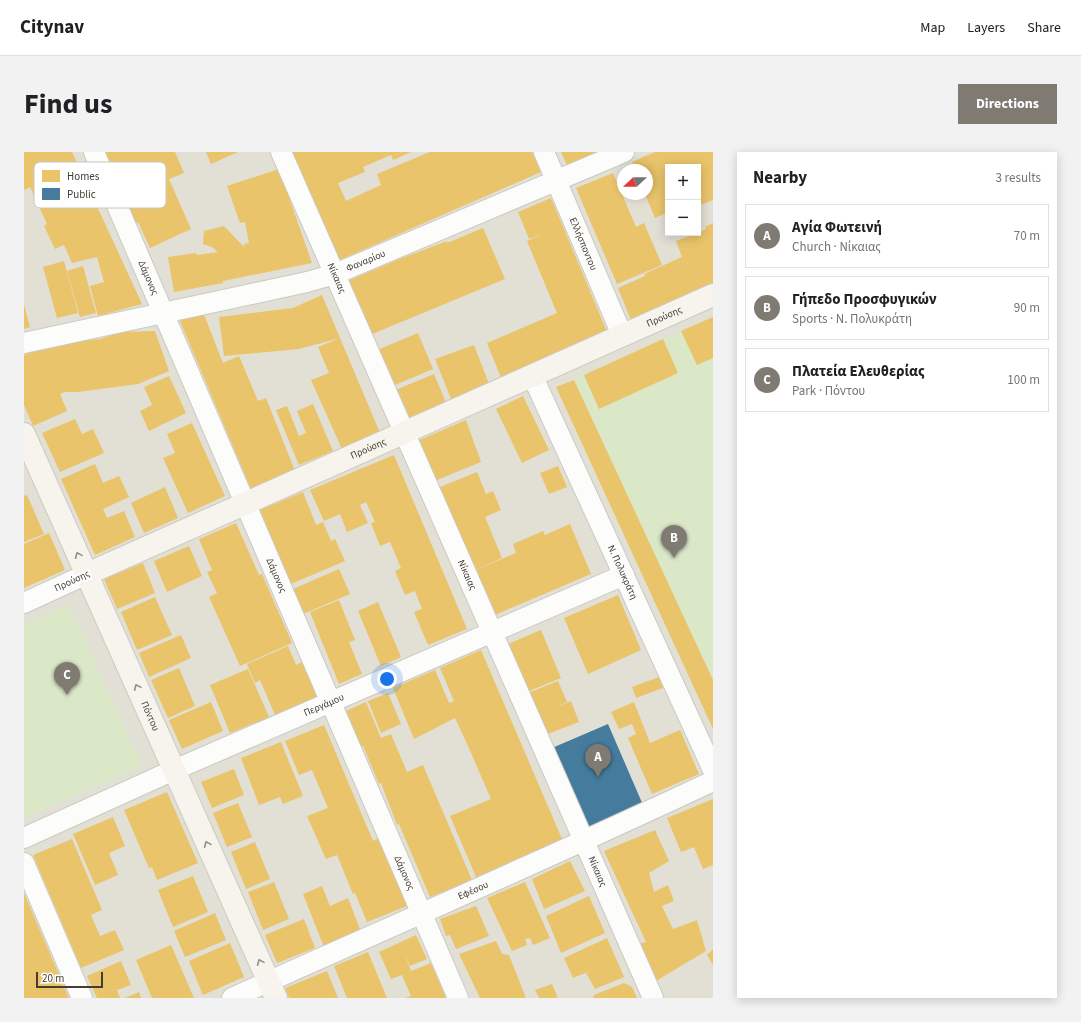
<!DOCTYPE html>
<html lang="en">
<head>
<meta charset="utf-8">
<style>
  :root { --surface:#fff; --page:#f2f2f2; --text:#202124; --muted:#757577; --line:#e0e0e0; --accent:#7f7b73 }
  body { margin:0; font-family:"Source Sans 3",sans-serif; background:var(--page); color:var(--text) }
  .controls { position:absolute; right:12px; top:12px; display:grid; overflow:hidden; border-radius:0px; box-shadow:0 2px 10px #0003 }
  .controls button { width:36px; height:36px; display:grid; place-items:center; padding:0; border:0; border-bottom:1px solid var(--line); background:var(--surface); color:var(--text); font:20px sans-serif }
  .compass { position:absolute; left:593px; top:12px; width:36px; height:36px; border-radius:50%; background:var(--surface); box-shadow:0 2px 10px #0003; rotate:248deg }
  .scale { position:absolute; left:12px; bottom:10px; width:67px; box-sizing:border-box; padding-left:4px; border:2px solid #433e34; border-top:0; font-size:11px; line-height:14px; white-space:nowrap; color:#433e34; -webkit-text-stroke:3px #fff; paint-order:stroke }
  .you { position:absolute; left:363px; top:527px; width:14px; height:14px; margin:-10px; border:3px solid #fff; border-radius:50%; background:#1a73e8; box-shadow:0 0 0 6px #1a73e833 }
  .badge { display:grid; place-items:center; width:26px; height:26px; border-radius:50%; background:var(--accent); color:#fff; font-size:13px; font-weight:700 }
  .pin { position:absolute; translate:-50% -33px; filter:drop-shadow(0 1px 2px #0008) }
  .pin::after { content:''; position:absolute; top:21px; width:14px; height:12px; background:inherit; clip-path:polygon(0 0,100% 0,50% 100%) }
  .list { margin:0; padding:0; list-style:none }
  h2 { display:flex; justify-content:space-between; align-items:center; height:52px; margin:0; padding:0 16px; font-size:17px }
  h2 small { font-size:13px; font-weight:400; color:var(--muted) }
  .list li { display:grid; grid-template-columns:26px 1fr auto; gap:12px; align-items:center; box-sizing:border-box; height:64px; margin:0 8px 8px; padding:0 8px; border:1px solid var(--line); border-radius:0px }
  .list b { display:block; font-size:15px; white-space:nowrap }
  .list p { margin:0; font-size:13px; white-space:nowrap; color:var(--muted) }
  .list em { font-size:13px; font-style:normal; color:var(--muted) }
  .map { position:relative; flex:none; width:689px; height:846px; overflow:hidden; border-radius:0px }
  header { display:flex; align-items:center; gap:24px; box-sizing:border-box; height:56px; padding:0 20px; background:var(--surface); border-bottom:1px solid var(--line) }
  header strong { font-size:19px }
  nav { display:flex; gap:22px; margin-inline-start:auto; font-size:14px }
  .intro { display:flex; align-items:center; justify-content:space-between; box-sizing:border-box; height:96px; padding:0 24px }
  h1 { margin:0; font-size:28px }
  .button { padding:10px 18px; border-radius:0px; background:var(--accent); color:#fff; font-size:14px; font-weight:700 }
  main { display:flex; gap:24px; padding:0 24px }
  aside { flex:1; background:var(--surface); border-radius:0px; box-shadow:0 2px 10px #0003 }
  .map>svg:first-child { display:block }
</style>
</head>
<body>
<header>
<strong>Citynav</strong>
<nav><a>Map</a><a>Layers</a><a>Share</a></nav>
</header>
<div class="intro"><h1>Find us</h1><a class="button">Directions</a></div>
<main>
<div class="map">
<svg width="689" height="846" viewBox="0 0 689 846">
  <rect width="100%" height="100%" fill="#eeede7"/>
  <path fill="#e2dfd5" fill-rule="evenodd" d="M0,0h689v846h-689zM644,15h30v66h-30zM599,18h24v24h-24z"/>
  <g fill="#dae8c8">
    <polygon points="689,165 689,577 532,235"/>
    <polygon points="45,452 118,614 0,666 0,473"/>
  </g>
  <g fill="#e9c46a">
    <polygon points="0,0 48,0 118,152 74,164 66,134 80,130 73,105 48,111 40,93 31,97 20,74 23,72 6,35 1,38 0,37"/>
    <polygon points="80,0 151,0 160,21 145,27 167,77 126,96 114,70 111,72"/>
    <polygon points="182,0 214,0 187,12"/>
    <polygon points="263,0 387,0 369,8 367,3 339,15 341,20 314,31 322,49 357,33 353,22 406,0 508,0 517,20 311,110"/>
    <polygon points="537,0 574,0 543,13"/>
    <polygon points="631,0 689,0 689,48 674,54 674,15 644,15 644,60 631,66 621,42 623,42 623,18 611,18 608,10"/>
    <polygon points="255,17 288,111 199,129 199,131 150,140 144,105 172,101 173,103 194,100 188,95 179,92 180,79 200,74 220,95 220,92 225,91 221,70 216,71 203,34"/>
    <polygon points="589,21 612,75 620,71 638,113 593,132 552,36"/>
    <polygon points="527,46 584,182 478,228 463,191 533,161 503,89 519,82 505,87 494,60"/>
    <polygon points="689,71 689,134 607,168 594,136 621,124 620,122 658,105 652,89 674,81 682,77 681,75"/>
    <polygon points="459,76 481,127 341,185 319,131 373,108 423,89 423,91"/>
    <polygon points="40,109 54,161 33,166 19,115"/>
    <polygon points="59,114 72,161 56,165 43,119"/>
    <polygon points="298,143 316,186 275,197 200,204 195,165 269,156"/>
    <polygon points="0,153 6,175 0,177"/>
    <polygon points="179,160 199,211 215,204 234,249 242,246 271,319 227,337 156,169"/>
    <polygon points="689,165 689,206 673,213 657,179"/>
    <polygon points="131,179 145,219 114,232 54,240 40,240 36,242 43,259 9,274 0,253 0,203 24,192 76,187 98,180"/>
    <polygon points="394,181 409,217 366,235 351,199"/>
    <polygon points="316,186 356,281 318,297 287,228 305,221 294,195"/>
    <polygon points="639,187 654,221 575,257 560,223"/>
    <polygon points="450,193 465,232 427,247 411,207"/>
    <polygon points="410,222 423,253 382,270 369,239"/>
    <polygon points="145,224 162,261 125,279 116,259 128,253 120,235"/>
    <polygon points="550,228 689,528 689,577 532,235"/>
    <polygon points="499,244 525,298 498,311 472,257"/>
    <polygon points="289,252 309,299 275,313 252,258 263,254 275,284 282,281 273,259"/>
    <polygon points="51,267 58,282 69,277 80,301 36,320 18,281"/>
    <polygon points="442,268 457,310 408,330 391,290"/>
    <polygon points="168,271 201,344 164,361 139,306 151,301 143,282"/>
    <polygon points="370,303 443,477 404,493 390,460 398,457 391,439 381,443 371,419 377,416 366,390 356,394 347,371 351,370 342,350 336,353 344,371 323,380 316,362 300,369 286,338"/>
    <polygon points="71,312 79,331 95,324 105,345 79,357 83,366 100,359 111,385 71,403 37,327"/>
    <polygon points="534,314 543,335 525,342 516,321"/>
    <polygon points="453,320 462,342 469,339 477,358 461,365 478,406 446,420 411,337"/>
    <polygon points="141,335 154,366 120,381 107,351"/>
    <polygon points="279,340 292,373 299,370 307,389 311,387 321,409 267,432 236,358"/>
    <polygon points="3,343 20,382 0,390 0,344"/>
    <polygon points="212,371 235,423 238,422 268,491 216,514 185,445 193,441 183,420 188,418 175,387"/>
    <polygon points="546,372 567,422 466,465 444,421 492,401 489,392 519,379 521,383"/>
    <polygon points="25,381 41,418 0,436 0,392"/>
    <polygon points="165,394 178,424 143,440 130,409"/>
    <polygon points="119,411 131,441 93,457 80,427"/>
    <polygon points="315,417 326,442 279,462 269,437"/>
    <polygon points="594,443 617,498 564,522 540,466"/>
    <polygon points="131,445 148,483 113,498 97,460"/>
    <polygon points="315,448 331,488 325,490 338,522 315,532 286,460"/>
    <polygon points="354,450 377,505 357,514 334,459"/>
    <polygon points="517,478 537,526 498,542 479,494"/>
    <polygon points="157,483 167,506 125,525 115,501"/>
    <polygon points="264,494 272,513 278,510 293,545 251,563 236,528 231,531 223,512"/>
    <polygon points="457,498 538,687 452,725 426,664 467,647 444,594 431,566 390,587 369,536 411,518 425,551 430,549 416,516"/>
    <polygon points="155,516 171,554 144,566 127,528"/>
    <polygon points="224,517 245,565 206,581 186,533"/>
    <polygon points="635,525 639,536 612,546 608,535"/>
    <polygon points="534,529 543,550 526,558 547,549 555,570 521,583 504,541"/>
    <polygon points="364,541 377,572 357,581 344,549"/>
    <polygon points="187,550 199,579 158,597 145,568"/>
    <polygon points="342,550 357,586 367,582 383,620 399,613 448,728 406,745 375,672 373,673 357,631 355,632 339,594 337,595 322,559"/>
    <polygon points="610,550 626,591 656,578 675,622 628,642 604,586 612,582 608,572 595,577 587,560"/>
    <polygon points="300,573 349,689 355,686 383,754 343,770 331,741 329,742 313,703 302,707 283,664 304,656 288,618 275,623 261,589"/>
    <polygon points="257,590 279,644 259,652 256,645 235,653 217,606"/>
    <polygon points="210,617 220,643 188,656 177,630"/>
    <polygon points="143,640 174,711 133,728 128,715 125,716 100,658"/>
    <polygon points="689,647 689,713 679,717 670,695 657,700 643,666"/>
    <polygon points="214,651 228,685 203,695 189,661"/>
    <polygon points="89,665 101,694 85,701 94,723 71,733 49,682"/>
    <polygon points="631,678 645,709 625,721 630,740 644,733 650,749 638,754 649,777 673,768 682,799 632,829 615,792 622,790 580,699"/>
    <polygon points="48,687 78,758 67,763 76,784 91,778 100,798 57,816 9,703"/>
    <polygon points="231,690 246,727 222,737 207,700"/>
    <polygon points="546,709 561,739 520,757 508,727"/>
    <polygon points="169,724 184,760 149,775 134,738"/>
    <polygon points="250,730 265,767 239,778 224,740"/>
    <polygon points="501,730 526,786 509,793 506,786 501,787 503,793 488,799 463,746"/>
    <polygon points="298,734 306,754 324,746 337,780 300,795 279,742"/>
    <polygon points="0,741 45,846 0,846"/>
    <polygon points="565,744 581,781 537,801 522,764"/>
    <polygon points="452,754 465,784 432,797 426,783 422,784 416,767"/>
    <polygon points="191,761 202,788 161,805 150,779"/>
    <polygon points="280,767 291,796 253,811 241,783"/>
    <polygon points="392,783 403,807 386,814 380,800 387,819 407,811 422,846 381,846 387,844 378,823 367,827 355,800"/>
    <polygon points="583,786 600,825 571,837 562,821 578,814 549,826 540,806"/>
    <polygon points="472,789 478,802 485,803 502,846 456,846 435,802"/>
    <polygon points="206,791 220,825 179,843 165,809"/>
    <polygon points="147,793 170,846 128,846 112,808"/>
    <polygon points="689,797 689,813 683,803"/>
    <polygon points="344,800 363,846 323,846 310,814"/>
    <polygon points="97,809 107,833 93,838 96,846 73,846 63,824"/>
    <polygon points="303,819 314,846 265,846 261,836"/>
    <polygon points="600,831 608,835 613,846 569,846 570,843"/>
    <polygon points="528,832 534,846 515,846 511,838"/>
    <polygon points="115,840 117,846 101,846"/>
  </g>
  <polygon fill="#457b9d" points="584,572 619,653 563,677 528,596"/>
  <g fill="none" stroke-linecap="round" stroke-linejoin="round">
    <defs>
      <g id="street">
        <path id="s1" d="M70,0l364,846"/>
        <path id="s2" d="M257,0l372,846"/>
        <path id="s3" d="M520,0l78,183"/>
        <path id="s4" d="M0,191l283,-61 28,-8 289,-122"/>
        <path id="s5" d="M508,223l181,395"/>
        <polyline points="0,451 63,422"/>
        <path id="s6" d="M0,686l150,-68 450,-195"/>
        <polyline points="0,711 58,846"/>
        <path id="s7" d="M208,846c160,-72 322,-142 481,-217"/>
      </g>
      <g id="secondary">
        <path id="s8" d="M0,282l252,564"/>
        <path id="s9" d="M63,422l626,-279"/>
      </g>
    </defs>
    <use href="#street" stroke="#cac9c3" stroke-width="22"/>
    <use href="#secondary" stroke="#cdcabf" stroke-width="24"/>
    <use href="#street" stroke="#fcfcfb" stroke-width="20"/>
    <use href="#secondary" stroke="#f6f4ed" stroke-width="22"/>
  </g>
  <defs><path id="oneway-chevron" d="M-2-3.5L2.5 0L-2 3.5" fill="none" stroke-width="1.6" stroke-linecap="round" stroke-linejoin="round"/></defs>
  <g stroke="#949087">
    <use href="#oneway-chevron" transform="translate(54 403) rotate(-114)"/>
    <use href="#oneway-chevron" transform="translate(113 535) rotate(-114)"/>
    <use href="#oneway-chevron" transform="translate(183 692) rotate(-114)"/>
    <use href="#oneway-chevron" transform="translate(236 810) rotate(-114)"/>
  </g>
  <g text-anchor="middle" dominant-baseline="central" stroke-width="4" stroke-linejoin="round" paint-order="stroke">
    <g font-size="10" fill="#433e34" stroke="#fff">
      <text stroke="none"><textPath href="#s3" startOffset="100">Ελλήσποντου</textPath></text>
      <text stroke="none"><textPath href="#s4" startOffset="352">Φαναρίου</textPath></text>
      <text stroke="none"><textPath href="#s1" startOffset="137">Δάμονος</textPath></text>
      <text stroke="none"><textPath href="#s2" startOffset="138">Νίκαιας</textPath></text>
      <text stroke="none"><textPath href="#s9" startOffset="632">Προύσης</textPath></text>
      <text stroke="none"><textPath href="#s9" startOffset="308">Προύσης</textPath></text>
      <text stroke="none"><textPath href="#s5" startOffset="217">Ν. Πολυκράτη</textPath></text>
      <text stroke="none"><textPath href="#s1" startOffset="461">Δάμονος</textPath></text>
      <text stroke="none"><textPath href="#s2" startOffset="462">Νίκαιας</textPath></text>
      <text transform="translate(48 429) rotate(-25)">Προύσης</text>
      <text stroke="none"><textPath href="#s6" startOffset="328">Περγάμου</textPath></text>
      <text stroke="none"><textPath href="#s8" startOffset="309">Πόντου</textPath></text>
      <text stroke="none"><textPath href="#s2" startOffset="786">Νίκαιας</textPath></text>
      <text stroke="none"><textPath href="#s1" startOffset="785">Δάμονος</textPath></text>
      <text stroke="none"><textPath href="#s7" startOffset="264">Εφέσου</textPath></text>
    </g>
  </g>
  <rect x="10" y="10" width="132" height="46" rx="6" fill="#fff" stroke="#c7c5c2" stroke-width="1"/>
  <rect x="18" y="18" width="18" height="12" fill="#e9c46a"/>
  <rect x="18" y="36" width="18" height="12" fill="#457b9d"/>
  <g font-size="11" fill="#433e34">
    <text x="43" y="28">Homes</text>
    <text x="43" y="46">Public</text>
  </g>
</svg>
<div class="controls">
<button>+</button>
<button>−</button>
</div>
<svg class="compass" viewBox="-18 -18 36 36"><path d="M0-13l5 13h-10z" fill="#e53935"/><path d="M0 13l5-13h-10z" fill="#757577"/></svg>
<div class="scale">20 m</div>
<div class="you"></div>
<div class="pin badge" style="left:574px;top:625px">A</div>
<div class="pin badge" style="left:650px;top:406px">B</div>
<div class="pin badge" style="left:43px;top:543px">C</div>
</div>
<aside>
<h2>Nearby<small>3 results</small></h2>
<ul class="list">
<li><span class="badge">A</span><div><b>Αγία Φωτεινή</b><p>Church · Νίκαιας</p></div><em>70 m</em></li>
<li><span class="badge">B</span><div><b>Γήπεδο Προσφυγικών</b><p>Sports · Ν. Πολυκράτη</p></div><em>90 m</em></li>
<li><span class="badge">C</span><div><b>Πλατεία Ελευθερίας</b><p>Park · Πόντου</p></div><em>100 m</em></li>
</ul>
</aside>
</main>
</body>
</html>
